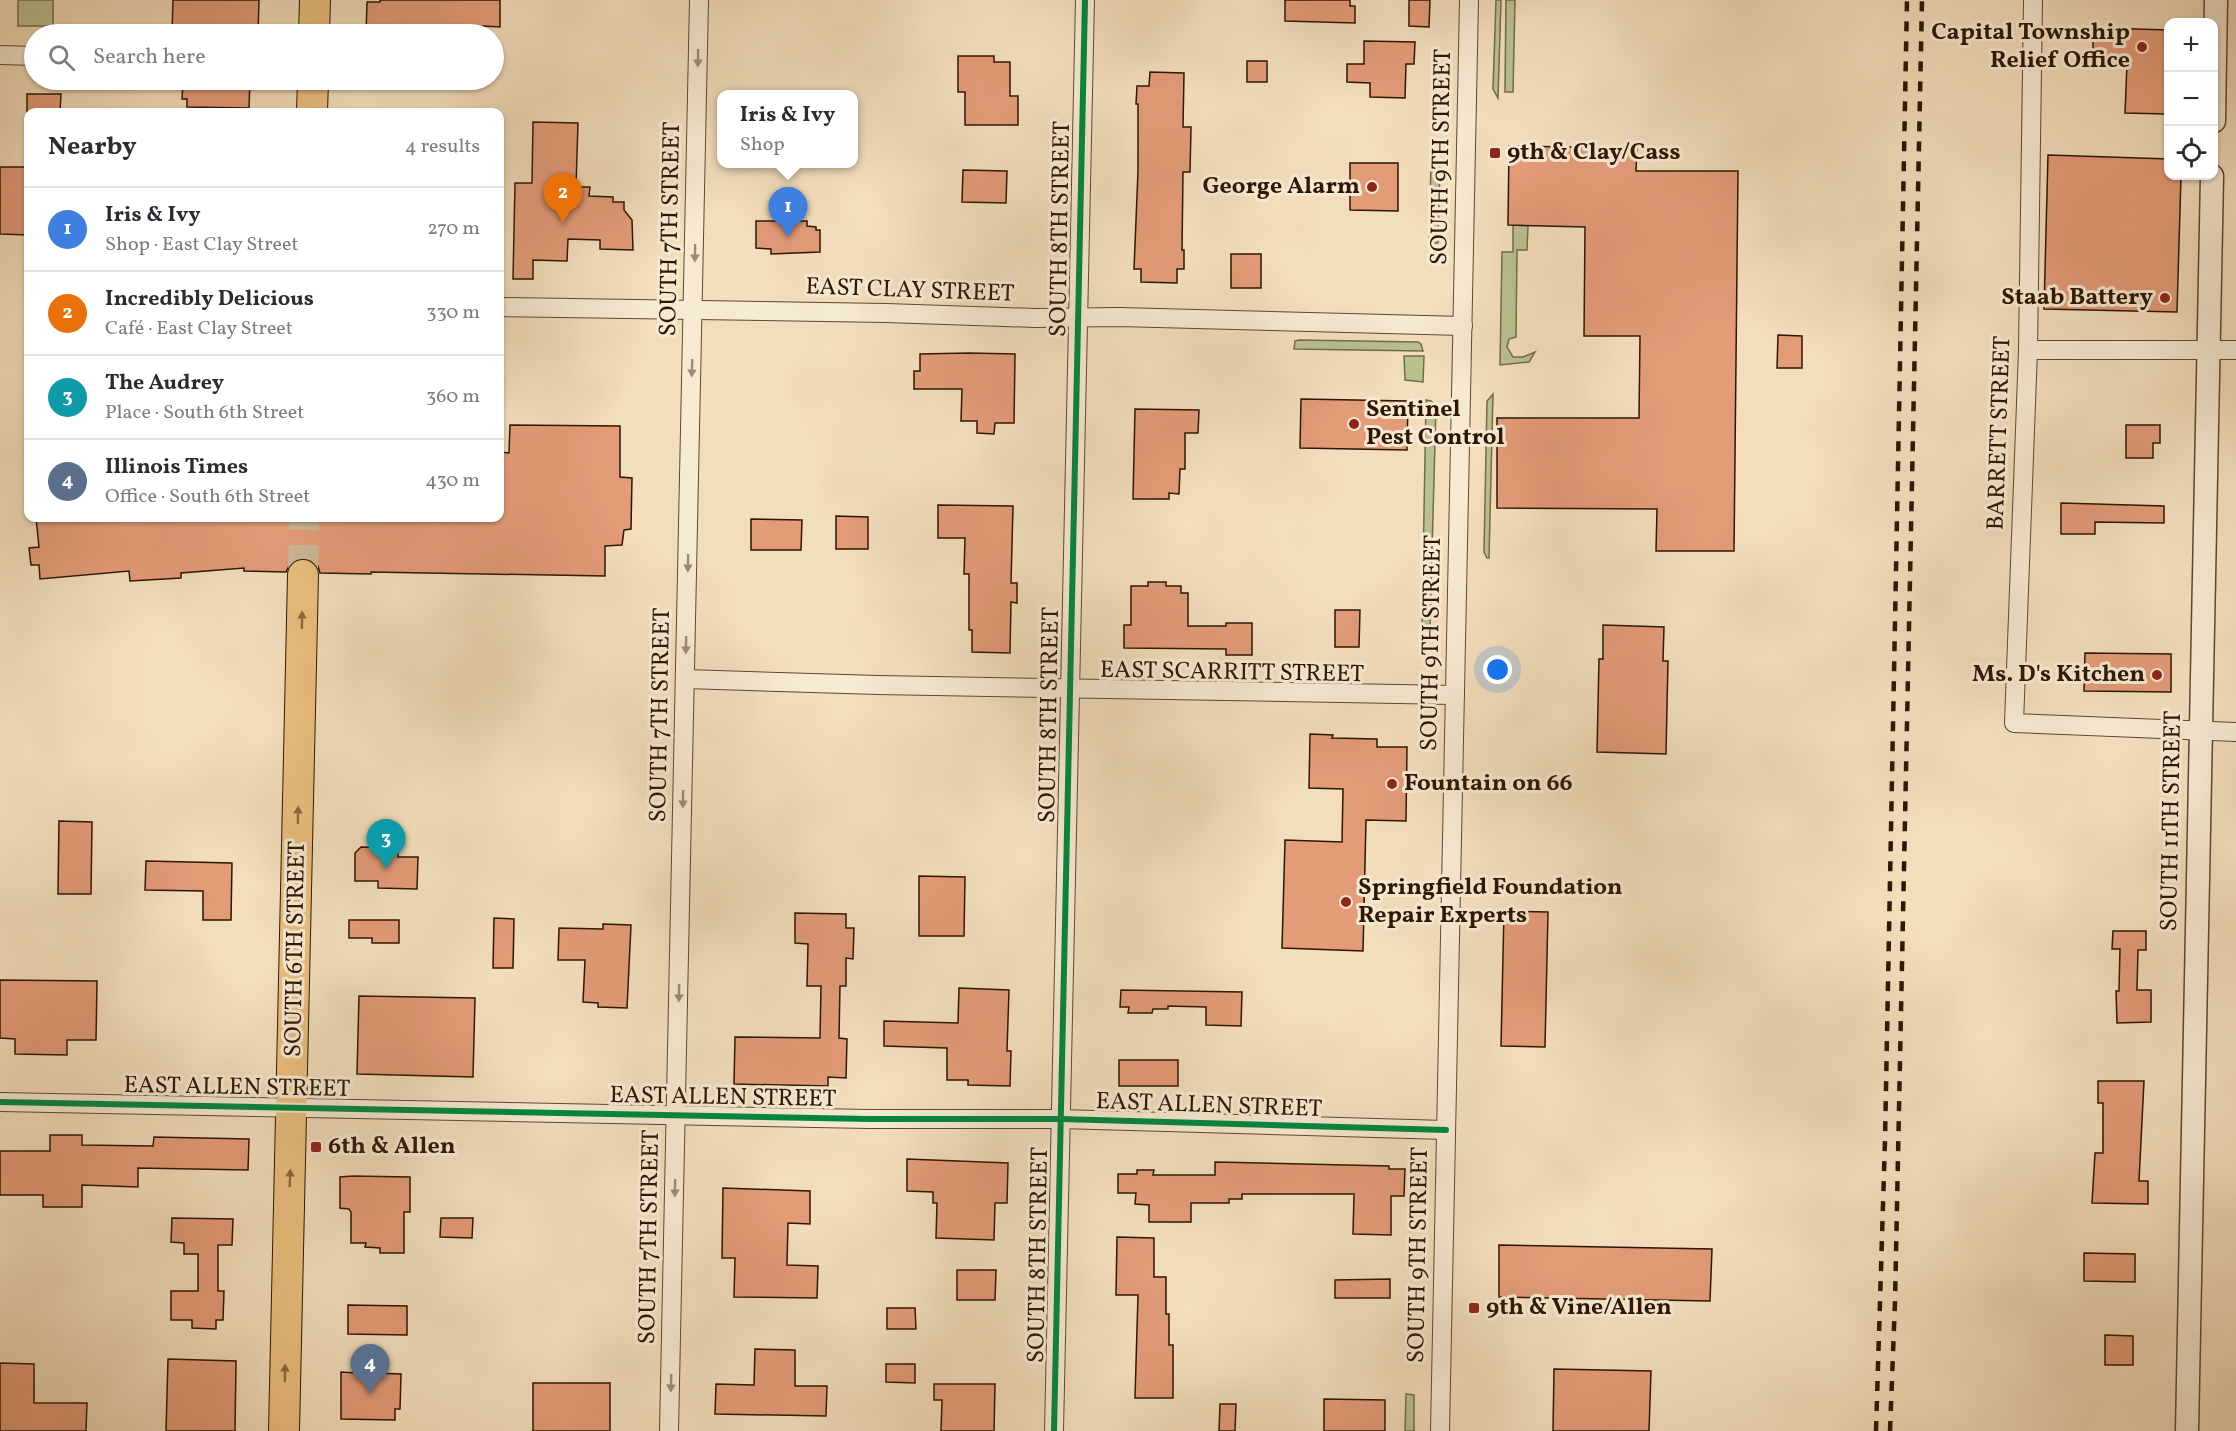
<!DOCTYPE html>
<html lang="en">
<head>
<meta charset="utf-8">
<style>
  :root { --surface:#fff; --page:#f2f2f3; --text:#2b2b33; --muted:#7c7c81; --line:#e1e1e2; --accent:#8f2418 }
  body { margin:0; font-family:Vollkorn,serif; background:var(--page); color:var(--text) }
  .controls { position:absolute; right:18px; top:18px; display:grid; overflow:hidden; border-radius:12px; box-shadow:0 2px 4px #0004 }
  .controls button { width:54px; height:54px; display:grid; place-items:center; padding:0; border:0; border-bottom:2px solid var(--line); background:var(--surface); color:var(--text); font:30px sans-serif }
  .you { position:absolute; left:1498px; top:670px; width:21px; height:21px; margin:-15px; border:4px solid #fff; border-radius:50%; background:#1a73e8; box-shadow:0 0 0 9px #1a73e833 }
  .badge { display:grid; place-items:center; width:39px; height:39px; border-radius:50%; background:var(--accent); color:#fff; font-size:20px; font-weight:700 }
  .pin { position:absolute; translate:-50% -50px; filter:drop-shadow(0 2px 3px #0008) }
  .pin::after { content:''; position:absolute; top:32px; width:21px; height:18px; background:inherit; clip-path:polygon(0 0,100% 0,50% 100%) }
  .popup { position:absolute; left:717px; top:90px; width:141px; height:78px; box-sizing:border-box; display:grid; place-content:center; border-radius:12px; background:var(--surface); filter:drop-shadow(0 2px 4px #0005); font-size:20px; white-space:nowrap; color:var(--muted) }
  .popup b { font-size:22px; color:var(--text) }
  .popup::after { content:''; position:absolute; left:50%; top:100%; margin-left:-12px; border:12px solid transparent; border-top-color:var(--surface) }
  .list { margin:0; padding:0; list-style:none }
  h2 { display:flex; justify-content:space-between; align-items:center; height:78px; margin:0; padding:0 24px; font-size:26px }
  h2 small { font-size:20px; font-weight:400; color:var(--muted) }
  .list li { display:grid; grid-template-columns:39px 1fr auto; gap:18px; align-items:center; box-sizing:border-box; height:84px; padding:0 24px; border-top:2px solid var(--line) }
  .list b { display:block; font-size:22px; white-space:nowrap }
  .list p { margin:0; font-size:20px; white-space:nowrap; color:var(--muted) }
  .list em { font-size:20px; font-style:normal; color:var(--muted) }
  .icon { flex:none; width:33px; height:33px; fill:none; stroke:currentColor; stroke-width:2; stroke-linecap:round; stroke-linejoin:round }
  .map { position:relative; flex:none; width:2236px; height:1431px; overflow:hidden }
  .search { position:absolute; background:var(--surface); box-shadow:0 2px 4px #0004; left:24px; top:24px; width:480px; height:66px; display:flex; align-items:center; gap:15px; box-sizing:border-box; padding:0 21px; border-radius:33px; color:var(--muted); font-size:22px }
  .panel { position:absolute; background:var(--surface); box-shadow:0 2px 4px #0004; left:24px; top:108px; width:480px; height:414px; border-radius:12px }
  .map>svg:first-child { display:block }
</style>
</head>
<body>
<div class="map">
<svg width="2236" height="1431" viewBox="0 0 2236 1431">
  <rect width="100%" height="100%" fill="#f3debc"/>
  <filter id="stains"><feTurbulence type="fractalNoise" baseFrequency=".00333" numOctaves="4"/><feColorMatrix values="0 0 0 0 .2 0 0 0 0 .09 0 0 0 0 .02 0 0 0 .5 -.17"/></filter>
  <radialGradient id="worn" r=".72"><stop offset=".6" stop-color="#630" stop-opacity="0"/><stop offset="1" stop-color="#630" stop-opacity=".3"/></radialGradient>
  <g fill="#bac191" stroke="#746c4a" stroke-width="1.5">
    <rect x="18" y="0" width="35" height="26"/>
    <polygon points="1496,0 1501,0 1498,98 1493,89"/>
    <polygon points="1506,0 1515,0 1513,92 1505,92"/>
    <polygon points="1431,162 1440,163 1438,243 1429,243"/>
    <polygon points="1513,225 1528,226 1527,250 1517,250 1516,337 1509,339 1507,347 1513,357 1523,357 1535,352 1529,362 1500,365 1502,252 1513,252"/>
    <polygon points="1299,340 1418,342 1421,344 1423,351 1294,349 1295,341"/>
    <polygon points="1404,356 1424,356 1423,382 1405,380"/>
    <polygon points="1493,394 1489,558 1487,558 1484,552 1487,401"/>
    <polygon points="1426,400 1431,401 1436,406 1430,625 1422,624"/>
    <polygon points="1406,1394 1414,1395 1414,1431 1405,1431"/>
  </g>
  <g fill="#e39b78" stroke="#2d1603" stroke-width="1.5">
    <polygon points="173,0 259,0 258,34 172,34"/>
    <polygon points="380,0 500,0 500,27 483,26 482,34 366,34 367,2 380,2"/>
    <polygon points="1285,0 1350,0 1350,6 1355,6 1355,23 1285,21"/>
    <polygon points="1409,0 1430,0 1429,27 1409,26"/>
    <polygon points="2102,28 2169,30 2166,114 2125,113 2127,64 2100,64 2100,55 2093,55 2093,37 2101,37"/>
    <polygon points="1364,41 1415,42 1414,64 1406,64 1405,98 1370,97 1370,83 1347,82 1347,64 1364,64"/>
    <polygon points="958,56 994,56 994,62 1010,62 1010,96 1018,96 1018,125 965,125 965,92 958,92"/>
    <rect x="1247" y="61" width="20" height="21"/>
    <polygon points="1150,72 1184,73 1183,127 1191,127 1190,172 1183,172 1182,250 1184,250 1184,269 1177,269 1177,283 1141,282 1141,269 1134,269 1138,171 1138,104 1136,104 1137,86 1149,86"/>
    <polygon points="183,80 250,80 249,108 187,107 187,99 182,99"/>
    <polygon points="27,94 61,94 60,112 27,112"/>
    <polygon points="533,122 578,123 576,187 590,187 589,196 613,197 613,202 624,202 624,210 632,220 633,250 600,249 600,240 568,239 567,261 533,260 533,279 513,279 515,183 532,183"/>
    <polygon points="1509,146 1637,148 1636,171 1738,171 1734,551 1656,551 1657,509 1497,508 1497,418 1639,418 1640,336 1584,336 1585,227 1508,225"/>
    <polygon points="2048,155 2169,159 2169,176 2181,176 2177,312 2044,309"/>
    <polygon points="1350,163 1398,163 1398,211 1350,210"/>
    <polygon points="0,167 28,167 28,235 0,234"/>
    <polygon points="963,170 1007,171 1006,203 962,202"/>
    <polygon points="756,221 807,221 807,226 816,227 816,230 820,230 820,252 771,254 771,249 756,248"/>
    <rect x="1231" y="254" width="30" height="34"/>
    <polygon points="1778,335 1802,336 1802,368 1777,368"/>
    <polygon points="969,353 1015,354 1014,423 995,423 994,434 977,433 977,421 961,421 962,389 914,389 914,371 920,371 920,354"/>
    <polygon points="1301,399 1408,401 1407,450 1300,448"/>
    <polygon points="1135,409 1199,410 1198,433 1185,433 1185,469 1180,469 1179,494 1169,493 1169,499 1133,499"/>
    <polygon points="510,425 620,426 620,477 632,478 631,529 624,530 622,545 605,546 605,576 371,572 371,574 320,573 318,566 312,561 303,558 294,560 289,566 286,572 244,571 244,568 181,573 181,578 130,581 129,571 40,579 39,565 31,565 29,548 39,547 36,518 500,518 500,452 509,453"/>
    <polygon points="2126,425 2160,425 2160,443 2153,443 2153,458 2126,458"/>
    <polygon points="2061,503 2164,506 2164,523 2095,522 2095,534 2061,534"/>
    <polygon points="938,505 1013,506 1011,583 1017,583 1017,603 1011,602 1010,653 972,652 972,630 969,630 969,574 964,574 965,538 938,538"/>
    <polygon points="836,516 868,517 868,549 836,549"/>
    <polygon points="751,519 802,520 801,550 751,550"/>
    <polygon points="1148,582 1166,582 1166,586 1181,586 1181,593 1188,593 1188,626 1226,626 1226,623 1252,623 1252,655 1226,655 1226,649 1124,648 1124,625 1131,625 1131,586 1148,586"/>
    <polygon points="1335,610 1360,610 1359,647 1335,647"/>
    <polygon points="1603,625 1664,627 1663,661 1668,661 1666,754 1597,752 1599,659 1603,659"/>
    <polygon points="2085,653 2171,654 2171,692 2084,691"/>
    <polygon points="1310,734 1333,735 1332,738 1377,739 1377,747 1407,747 1406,821 1366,820 1363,951 1282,948 1285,840 1342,842 1343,789 1309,788"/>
    <polygon points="59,821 92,822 91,894 58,894"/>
    <polygon points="361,847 398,848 398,857 418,857 417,889 378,888 378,881 355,881 355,853"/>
    <polygon points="146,861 232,863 231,920 203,920 203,891 145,890"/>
    <polygon points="919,876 965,877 964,936 919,936"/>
    <polygon points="1504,911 1548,912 1545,1047 1501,1046"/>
    <polygon points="795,913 846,914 846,928 854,928 853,959 846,958 846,986 840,986 839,1038 847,1039 846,1078 828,1077 828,1086 734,1084 735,1037 820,1038 821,986 807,986 808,944 795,943"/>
    <polygon points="494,918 514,919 513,968 493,968"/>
    <polygon points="349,920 399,920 399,943 372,943 372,938 349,938"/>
    <polygon points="603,924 631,925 627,1008 598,1007 598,1003 583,1002 585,960 558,960 559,928 603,929"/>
    <polygon points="2113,931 2146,931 2146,950 2138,950 2137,990 2151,990 2151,1022 2117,1023 2116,991 2119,991 2120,949 2112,949"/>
    <polygon points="0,980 97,981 96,1040 67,1040 67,1055 15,1054 15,1039 0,1038"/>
    <polygon points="959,988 1009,990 1007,1051 1011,1051 1010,1086 968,1085 968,1080 947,1080 947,1048 884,1046 884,1021 958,1023"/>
    <polygon points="1121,990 1242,992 1241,1026 1206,1025 1206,1007 1168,1006 1168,1009 1153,1009 1152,1013 1128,1013 1129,1007 1120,1007"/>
    <polygon points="359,996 475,998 473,1077 357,1074"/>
    <rect x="1119" y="1060" width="59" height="26"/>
    <polygon points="2098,1081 2144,1081 2139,1181 2148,1181 2148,1204 2092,1203 2095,1153 2103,1153 2103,1103 2098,1103"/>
    <polygon points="50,1135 82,1135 82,1145 153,1146 154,1137 249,1139 248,1170 138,1168 138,1187 82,1185 82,1207 43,1207 43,1195 0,1195 0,1151 50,1151"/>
    <polygon points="907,1159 1008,1163 1007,1203 995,1203 994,1240 936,1238 937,1203 933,1203 933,1192 907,1191"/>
    <polygon points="1215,1162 1389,1166 1389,1169 1405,1169 1404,1196 1391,1196 1391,1235 1353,1234 1354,1194 1242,1194 1242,1199 1229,1199 1229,1203 1191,1203 1191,1222 1149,1222 1149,1205 1135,1204 1136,1193 1118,1193 1118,1174 1137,1174 1137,1170 1154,1170 1153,1175 1215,1175"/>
    <polygon points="353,1176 410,1177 410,1212 404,1212 404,1253 380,1253 380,1248 365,1247 366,1243 351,1243 351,1212 349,1209 340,1208 340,1177"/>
    <polygon points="723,1188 810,1191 810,1224 788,1223 787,1265 818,1266 817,1298 734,1297 735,1258 722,1258"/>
    <polygon points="172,1218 233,1219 232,1245 218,1245 218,1291 224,1291 223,1320 216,1320 216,1329 192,1328 192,1320 171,1320 171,1291 198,1291 198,1254 184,1254 184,1243 171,1242"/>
    <polygon points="441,1218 473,1218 472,1238 440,1237"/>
    <polygon points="1117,1237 1154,1238 1154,1277 1166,1277 1166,1314 1169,1314 1169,1345 1173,1345 1173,1398 1135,1398 1138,1295 1116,1295"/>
    <polygon points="1499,1245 1712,1249 1710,1301 1499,1297"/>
    <polygon points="2084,1253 2135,1254 2135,1282 2084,1281"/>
    <polygon points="957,1270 996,1270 995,1300 957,1300"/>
    <polygon points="1390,1279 1390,1298 1335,1298 1335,1280"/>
    <polygon points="348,1305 407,1306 407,1335 348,1334"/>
    <polygon points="887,1308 915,1308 916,1329 887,1329"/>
    <polygon points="2105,1335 2133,1336 2133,1365 2105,1365"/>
    <polygon points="755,1349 795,1350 795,1386 827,1386 826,1416 715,1414 716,1384 754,1385"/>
    <polygon points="168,1359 236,1361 235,1431 166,1431"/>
    <polygon points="0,1363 34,1364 34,1403 87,1403 86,1431 0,1431"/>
    <polygon points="886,1364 915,1364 915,1383 886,1382"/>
    <polygon points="356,1368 373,1369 373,1373 401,1374 400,1409 395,1409 395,1420 341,1419 341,1372 356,1373"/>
    <polygon points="1554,1369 1651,1371 1649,1431 1553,1431"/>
    <rect x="533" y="1383" width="77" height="48"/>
    <polygon points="934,1384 995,1384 994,1431 941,1431 942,1400 934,1400"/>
    <polygon points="1324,1399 1385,1400 1385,1431 1324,1431"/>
    <polygon points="1220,1404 1236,1404 1235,1431 1219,1431"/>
  </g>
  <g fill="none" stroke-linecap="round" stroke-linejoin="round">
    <polyline stroke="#cbb697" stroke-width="30" stroke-dasharray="30 15" stroke-linecap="butt" points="303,575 304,518"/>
    <defs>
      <g id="minor">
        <polyline points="2033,0 2028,350 2014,723 2236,732"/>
        <polyline points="0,55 34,56"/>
        <polyline points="500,307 886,313 1035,318 1119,317 1463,326"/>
        <polyline points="2028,350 2236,350"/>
        <polyline points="685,679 878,685 1455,695"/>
        <polyline points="0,1102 869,1119 1060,1119 1446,1130"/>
        <polyline points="669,1431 699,0"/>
        <polyline points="1054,1431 1085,0"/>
        <polyline points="1440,1431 1469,0"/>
      </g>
      <g id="tertiary">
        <polyline points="2214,121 2216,0"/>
        <polyline points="2187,1431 2212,176"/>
      </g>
      <g id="primary">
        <polyline points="314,34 315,0"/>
        <polyline points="312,112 313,80"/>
        <polyline points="284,1431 303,575"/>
      </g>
    </defs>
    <use href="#minor" stroke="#5e4831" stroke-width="20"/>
    <use href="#tertiary" stroke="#5e4831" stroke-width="25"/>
    <use href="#primary" stroke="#2d1603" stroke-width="32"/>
    <use href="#minor" stroke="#f7ead3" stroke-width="18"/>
    <use href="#tertiary" stroke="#f7ead3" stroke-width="22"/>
    <use href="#primary" stroke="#eabf7e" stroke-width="30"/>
    <g stroke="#2d1603" stroke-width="4.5" stroke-dasharray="10 10" stroke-linecap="butt">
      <polyline points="1876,1431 1885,1140 1907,0"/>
      <polyline points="1890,1431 1895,1302 1922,0"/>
    </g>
    <defs>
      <g id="cycleway">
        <polyline points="0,1102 869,1119 1060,1119 1446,1130"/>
        <polyline points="1054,1431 1085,0"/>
      </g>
    </defs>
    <use href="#cycleway" stroke="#f7ead3" stroke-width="10"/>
    <use href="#cycleway" stroke="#00873e" stroke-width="6"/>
  </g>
  <defs><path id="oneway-solid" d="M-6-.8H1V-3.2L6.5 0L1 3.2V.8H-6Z" transform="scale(1.5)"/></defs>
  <g fill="#9c8b75">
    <use href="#oneway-solid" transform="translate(698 58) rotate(91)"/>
    <use href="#oneway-solid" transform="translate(695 253) rotate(91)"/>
    <use href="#oneway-solid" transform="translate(692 368) rotate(92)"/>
    <use href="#oneway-solid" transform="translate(688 563) rotate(91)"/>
    <use href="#oneway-solid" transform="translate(686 645) rotate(91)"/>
    <use href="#oneway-solid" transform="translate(683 799) rotate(91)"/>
    <use href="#oneway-solid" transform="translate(679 993) rotate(91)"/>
    <use href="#oneway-solid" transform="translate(675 1188) rotate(91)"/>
    <use href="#oneway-solid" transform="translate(671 1383) rotate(92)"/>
  </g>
  <g fill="#8c6a40">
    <use href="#oneway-solid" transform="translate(302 620) rotate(-89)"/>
    <use href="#oneway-solid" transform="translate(298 815) rotate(-89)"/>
    <use href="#oneway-solid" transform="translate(290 1178) rotate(-88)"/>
    <use href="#oneway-solid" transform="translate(285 1373) rotate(-89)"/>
  </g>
  <g fill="#8f2418" stroke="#f7ead3" stroke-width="2">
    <circle cx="2142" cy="47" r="6"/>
    <rect x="1489" y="147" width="12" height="12" rx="3"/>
    <circle cx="1372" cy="187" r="6"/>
    <circle cx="2165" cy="298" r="6"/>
    <circle cx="1354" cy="424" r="6"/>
    <circle cx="2157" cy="675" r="6"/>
    <circle cx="1392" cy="784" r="6"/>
    <circle cx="1346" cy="902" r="6"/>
    <rect x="310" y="1141" width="12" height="12" rx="3"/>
    <rect x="1468" y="1302" width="12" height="12" rx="3"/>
  </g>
  <g text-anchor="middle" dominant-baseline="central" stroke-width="6" stroke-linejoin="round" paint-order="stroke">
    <g font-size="24" font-weight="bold" fill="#2d1603" stroke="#f7ead3" text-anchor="start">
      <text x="2130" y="33" text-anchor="end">Capital Township<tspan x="2130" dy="28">Relief Office</tspan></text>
      <text x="1507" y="153">9th &amp; Clay/Cass</text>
      <text x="1360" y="187" text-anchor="end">George Alarm</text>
      <text x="2153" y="298" text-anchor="end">Staab Battery</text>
      <text x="1366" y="410">Sentinel<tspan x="1366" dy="28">Pest Control</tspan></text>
      <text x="2145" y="675" text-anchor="end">Ms. D's Kitchen</text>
      <text x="1404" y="784">Fountain on 66</text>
      <text x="1358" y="888">Springfield Foundation<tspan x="1358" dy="28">Repair Experts</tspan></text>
      <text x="328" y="1147">6th &amp; Allen</text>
      <text x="1486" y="1308">9th &amp; Vine/Allen</text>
    </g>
    <g font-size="24" fill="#2d1603" stroke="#f7ead3">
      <text transform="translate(1442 157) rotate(-89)">SOUTH 9TH STREET</text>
      <text transform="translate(671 229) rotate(-89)">SOUTH 7TH STREET</text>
      <text transform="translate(1061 229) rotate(-89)">SOUTH 8TH STREET</text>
      <text transform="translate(910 291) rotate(2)">EAST CLAY STREET</text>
      <text transform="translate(2000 433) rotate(-88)">BARRETT STREET</text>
      <text transform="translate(1432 643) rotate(-89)">SOUTH 9TH STREET</text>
      <text transform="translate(1232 673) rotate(1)">EAST SCARRITT STREET</text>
      <text transform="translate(661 715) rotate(-89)">SOUTH 7TH STREET</text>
      <text transform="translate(1050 715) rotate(-89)">SOUTH 8TH STREET</text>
      <text transform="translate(2172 821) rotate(-89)">SOUTH 11TH STREET</text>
      <text transform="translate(296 949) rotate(-89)">SOUTH 6TH STREET</text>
      <text transform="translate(237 1088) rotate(1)">EAST ALLEN STREET</text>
      <text transform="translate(723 1098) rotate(1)">EAST ALLEN STREET</text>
      <text transform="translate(1209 1106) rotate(2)">EAST ALLEN STREET</text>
      <text transform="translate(650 1237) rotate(-89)">SOUTH 7TH STREET</text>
      <text transform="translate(1039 1255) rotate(-89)">SOUTH 8TH STREET</text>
      <text transform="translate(1419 1255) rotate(-89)">SOUTH 9TH STREET</text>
    </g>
  </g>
  <rect width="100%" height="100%" filter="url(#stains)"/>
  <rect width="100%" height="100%" fill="url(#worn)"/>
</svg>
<div class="controls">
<button>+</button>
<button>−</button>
<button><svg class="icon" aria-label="locate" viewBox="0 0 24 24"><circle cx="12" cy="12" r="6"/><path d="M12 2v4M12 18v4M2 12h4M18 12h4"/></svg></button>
</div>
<div class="you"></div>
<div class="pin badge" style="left:788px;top:237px;background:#3f7fe0">1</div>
<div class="popup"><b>Iris &amp; Ivy</b>Shop</div>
<div class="pin badge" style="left:563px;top:223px;background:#e8710a">2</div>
<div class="pin badge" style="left:386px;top:869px;background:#0f9aa8">3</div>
<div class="pin badge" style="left:370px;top:1394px;background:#5c6f8a">4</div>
<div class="search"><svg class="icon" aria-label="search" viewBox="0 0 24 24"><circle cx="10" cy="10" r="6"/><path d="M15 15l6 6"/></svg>Search here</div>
<section class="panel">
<h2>Nearby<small>4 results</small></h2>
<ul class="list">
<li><span class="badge" style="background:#3f7fe0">1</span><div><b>Iris &amp; Ivy</b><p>Shop · East Clay Street</p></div><em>270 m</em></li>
<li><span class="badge" style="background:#e8710a">2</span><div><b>Incredibly Delicious</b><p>Café · East Clay Street</p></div><em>330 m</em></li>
<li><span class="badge" style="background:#0f9aa8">3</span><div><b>The Audrey</b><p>Place · South 6th Street</p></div><em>360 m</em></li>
<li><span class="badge" style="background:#5c6f8a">4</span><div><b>Illinois Times</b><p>Office · South 6th Street</p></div><em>430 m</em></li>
</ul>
</section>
</div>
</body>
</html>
